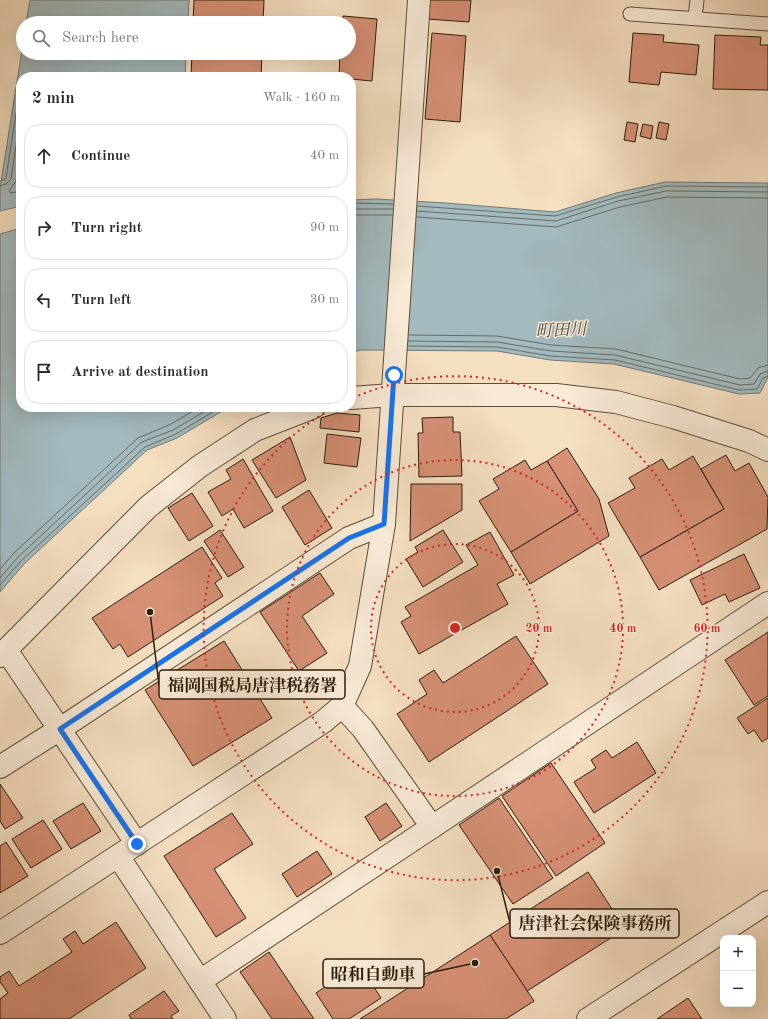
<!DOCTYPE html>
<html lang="en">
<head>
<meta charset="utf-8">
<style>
  :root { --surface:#fff; --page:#f7f7f7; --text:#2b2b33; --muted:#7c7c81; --line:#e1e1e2 }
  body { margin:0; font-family:"Old Standard TT","Noto Serif JP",serif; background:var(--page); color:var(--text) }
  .controls { position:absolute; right:12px; bottom:12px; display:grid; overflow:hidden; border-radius:8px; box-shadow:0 4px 16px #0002 }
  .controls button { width:36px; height:36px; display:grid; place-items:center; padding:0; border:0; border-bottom:1px solid var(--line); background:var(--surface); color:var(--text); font:20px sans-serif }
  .stop { position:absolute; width:12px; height:12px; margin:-9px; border:3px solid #1a73e8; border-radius:50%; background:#fff }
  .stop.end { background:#1a73e8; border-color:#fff; box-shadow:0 1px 4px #0008 }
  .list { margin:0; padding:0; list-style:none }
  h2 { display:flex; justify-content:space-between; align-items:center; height:52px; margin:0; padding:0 16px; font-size:17px }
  h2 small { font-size:13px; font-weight:400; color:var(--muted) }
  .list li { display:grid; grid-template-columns:26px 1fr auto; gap:12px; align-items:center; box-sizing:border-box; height:64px; margin:0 8px 8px; padding:0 8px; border:1px solid var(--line); border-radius:16px }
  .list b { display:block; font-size:15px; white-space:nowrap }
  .list em { font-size:13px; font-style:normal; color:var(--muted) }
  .icon { flex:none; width:22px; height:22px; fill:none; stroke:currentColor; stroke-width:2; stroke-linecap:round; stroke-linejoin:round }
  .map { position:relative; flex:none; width:768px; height:1019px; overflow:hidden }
  .search { position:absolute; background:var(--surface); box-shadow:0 4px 16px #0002; left:16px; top:16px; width:340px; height:44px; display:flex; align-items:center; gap:10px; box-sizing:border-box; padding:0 14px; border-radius:22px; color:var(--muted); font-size:15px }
  .panel { position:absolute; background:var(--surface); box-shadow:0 4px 16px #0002; left:16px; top:72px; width:340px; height:340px; border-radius:16px }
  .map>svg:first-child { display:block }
</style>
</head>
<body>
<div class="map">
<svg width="768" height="1019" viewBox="0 0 768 1019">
  <rect width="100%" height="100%" fill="#f5dfc1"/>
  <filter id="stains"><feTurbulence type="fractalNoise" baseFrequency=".005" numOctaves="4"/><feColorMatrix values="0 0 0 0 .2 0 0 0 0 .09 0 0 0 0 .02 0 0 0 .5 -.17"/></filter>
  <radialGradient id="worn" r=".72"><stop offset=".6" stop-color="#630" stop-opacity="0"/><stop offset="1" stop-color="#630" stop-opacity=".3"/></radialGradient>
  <g fill="#a2b9be" stroke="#737b76">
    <polygon points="30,0 189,0 188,23 26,23"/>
    <polygon points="23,44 23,53 186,53 185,77 21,77 21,206 0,211 0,188"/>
    <polygon points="665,182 768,183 768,377 760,393 739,394 614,364 550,360 497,351 360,350 351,353 351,200 376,199 446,203 555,212 616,193"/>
    <polygon points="21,228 21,407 229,407 177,438 147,450 24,564 0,592 0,234"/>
  </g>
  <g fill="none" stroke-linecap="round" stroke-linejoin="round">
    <g stroke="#676c64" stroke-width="1">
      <polyline points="21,152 16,181 9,191 11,193 21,191"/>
      <polyline points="0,181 4,180 6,177 21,82"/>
      <polyline points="0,186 6,184 11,179 21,114"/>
      <polyline points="351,203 393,204"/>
      <polyline points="417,206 555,216 617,197 666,186 768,187"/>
      <polyline points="351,209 393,209"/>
      <polyline points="417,211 556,221 618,201 666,191 768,192"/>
      <polyline points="351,215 393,215"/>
      <polyline points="417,217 556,227 620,207 667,197 768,198"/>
      <polyline points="409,335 497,336 551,345 616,349 740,379 750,378 758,368 768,365"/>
      <polyline points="408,341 497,342 551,351 615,355 740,385 754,384 760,374 768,371"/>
      <polyline points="408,346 497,347 550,356 615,360 739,390 757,389 763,378 768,376"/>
      <polyline points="0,569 14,553 138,438 171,424 200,407"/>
      <polyline points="0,578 18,557 142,442 173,430 212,407"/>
      <polyline points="0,585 21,561 145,447 176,434 221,407"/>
    </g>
  </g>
  <g fill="#d69075" stroke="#2c1e09">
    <polygon points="194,0 264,0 263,23 193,23"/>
    <polygon points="429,0 471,0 469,22 427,19"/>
    <polygon points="343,16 377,19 372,81 351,79 351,77 339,77 340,53 349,53 349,23 343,23"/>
    <polygon points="432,33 466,36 460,122 425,119"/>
    <polygon points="633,33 664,35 663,42 699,45 696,75 661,72 659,85 629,82"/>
    <polygon points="715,35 761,37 760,45 768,45 768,90 713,89"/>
    <polygon points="192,53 262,53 261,77 191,77"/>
    <polygon points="627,122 638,124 635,142 624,140"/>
    <polygon points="659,122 669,124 666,140 656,138"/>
    <polygon points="643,124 653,126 651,139 640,136"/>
    <polygon points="337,413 360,415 359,432 320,428 321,418"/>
    <polygon points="453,417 453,432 460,432 462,476 419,477 418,433 423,433 422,418"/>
    <polygon points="327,434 361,438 357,467 324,463"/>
    <polygon points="290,437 306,480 276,498 252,460"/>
    <polygon points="567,448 599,499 609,536 530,584 511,552 578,511 547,461"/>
    <polygon points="726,455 735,471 749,463 768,497 767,529 659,590 640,557 724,509 701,469"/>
    <polygon points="693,456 724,509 640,557 608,503 635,488 629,478 662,459 669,470"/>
    <polygon points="243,459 273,511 244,528 233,509 222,516 208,492 231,479 226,470"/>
    <polygon points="525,460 531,470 547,461 578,511 511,552 479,501 499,489 493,479"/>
    <polygon points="411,484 462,484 462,510 410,541"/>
    <polygon points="309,490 332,528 305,545 282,507"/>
    <polygon points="192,493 213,526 189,541 168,508"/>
    <polygon points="220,530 244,567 228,577 204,541"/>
    <polygon points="443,530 463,562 423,587 406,559 418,552 415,547"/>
    <polygon points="490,532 514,575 497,584 508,604 419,654 401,622 411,616 405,607 478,565 466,545"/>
    <polygon points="202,547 222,578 215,583 223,596 128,657 120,644 113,649 92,618"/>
    <polygon points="744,554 760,588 729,602 725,594 702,605 690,580"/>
    <polygon points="320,573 334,594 302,616 327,653 299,671 260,612"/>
    <polygon points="768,632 768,696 754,705 725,660"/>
    <polygon points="516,636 548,684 429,762 397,714 427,694 419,680 434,670 443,683"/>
    <polygon points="224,641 272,718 193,766 145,690"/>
    <polygon points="768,698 768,738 762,742 754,730 748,734 737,718"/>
    <polygon points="637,742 656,773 594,813 574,782 596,768 591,760 606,750 612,758"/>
    <polygon points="551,763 605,843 556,876 502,796"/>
    <polygon points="0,784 23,818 5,829 0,821"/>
    <polygon points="499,798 553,878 513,904 459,825"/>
    <polygon points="83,803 101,831 71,849 53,821"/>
    <polygon points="386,803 402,826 380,841 365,817"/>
    <polygon points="232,813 253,844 214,869 246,918 216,937 164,856"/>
    <polygon points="43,820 62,849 31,868 12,839"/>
    <polygon points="6,842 28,876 0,893 0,846"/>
    <polygon points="317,851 332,874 297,897 282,874"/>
    <polygon points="588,872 625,929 527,991 490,935"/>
    <polygon points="116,922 146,968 69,1019 0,1019 0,999 8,993 0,982 0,977 9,971 19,986 72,952 63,939 75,931 83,944"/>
    <polygon points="490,935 534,1001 506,1019 360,1019"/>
    <polygon points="269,952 314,1019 272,1019 240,972"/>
    <polygon points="359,964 381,998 349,1019 333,1019 316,993"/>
    <polygon points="164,991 179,1011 171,1016 173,1019 131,1019 129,1015"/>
    <polygon points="688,998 702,1019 657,1019"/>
  </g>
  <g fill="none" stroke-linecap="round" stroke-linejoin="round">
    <defs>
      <g id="service">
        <polyline points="630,14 768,24"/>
        <polyline points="695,18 697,0"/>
      </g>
      <g id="minor">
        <polyline points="351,398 392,395 556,395 616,402 673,417 749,441 768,450"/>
        <polyline points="6,650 137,844"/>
        <polyline points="0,656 148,507 200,466 255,430 314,407"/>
        <polyline points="342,706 363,729 432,827 768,603"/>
        <polyline points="0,767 60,729 349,538 384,524"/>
        <polyline points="118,856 225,1019"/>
        <polyline points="200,981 432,827"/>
        <polyline points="588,1019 768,902"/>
      </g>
      <polyline id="tertiary" points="0,933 323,722 342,706 360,666 384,524 419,0"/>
    </defs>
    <use href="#service" stroke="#5e4e37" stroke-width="15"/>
    <use href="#minor" stroke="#5e4e37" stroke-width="24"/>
    <use href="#tertiary" stroke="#5e4e37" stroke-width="24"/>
    <use href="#service" stroke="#f8ead7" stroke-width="13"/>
    <use href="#minor" stroke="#f8ead7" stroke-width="22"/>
    <use href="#tertiary" stroke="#f8ead7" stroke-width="22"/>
  </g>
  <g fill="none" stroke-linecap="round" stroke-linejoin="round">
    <polyline stroke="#1a73e8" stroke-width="5" points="137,844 60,729 349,538 384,524 394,375"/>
  </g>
  <g fill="none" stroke="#d62828" stroke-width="2" stroke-dasharray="2 4">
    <circle cx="455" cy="628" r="84"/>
    <circle cx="455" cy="628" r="168"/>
    <path d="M353 398A252 252 0 1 1 333 408"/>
  </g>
  <g text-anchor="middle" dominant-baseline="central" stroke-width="3" stroke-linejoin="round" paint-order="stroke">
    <g font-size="17" font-style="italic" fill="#4f4c3f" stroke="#f8ead7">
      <text transform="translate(561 331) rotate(-3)">町田川</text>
    </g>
  </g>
  <circle cx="455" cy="628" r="6" fill="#d62828" stroke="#f8ead7" stroke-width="2"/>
  <g font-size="12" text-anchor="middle" font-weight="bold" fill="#d62828" stroke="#f8ead7" stroke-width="3" stroke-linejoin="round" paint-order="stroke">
    <text x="539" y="632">20 m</text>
    <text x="623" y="632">40 m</text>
    <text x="707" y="632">60 m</text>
  </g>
  <path fill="none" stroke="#2c1e09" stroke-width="1.5" d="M150 612L159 685M497 871L510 923M475 963L424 974"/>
  <g fill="#2c1e09" stroke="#f8ead7" stroke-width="1.5">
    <circle cx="150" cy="612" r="4"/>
    <circle cx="497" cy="871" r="4"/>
    <circle cx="475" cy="963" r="4"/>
  </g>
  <g fill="#f8ead7" stroke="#2c1e09" stroke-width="1.5">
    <rect x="159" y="670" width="186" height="29" rx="4"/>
    <rect x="510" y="909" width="169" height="29" rx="4"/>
    <rect x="323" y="959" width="101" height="29" rx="4"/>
  </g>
  <g font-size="17" text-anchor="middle" font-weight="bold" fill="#2c1e09">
    <text x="252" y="691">福岡国税局唐津税務署</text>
    <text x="595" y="929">唐津社会保険事務所</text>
    <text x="373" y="980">昭和自動車</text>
  </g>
  <rect width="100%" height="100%" filter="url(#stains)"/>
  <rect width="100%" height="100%" fill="url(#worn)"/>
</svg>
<div class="controls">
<button>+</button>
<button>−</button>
</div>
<div class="stop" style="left:394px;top:375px"></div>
<div class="stop end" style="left:137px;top:844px"></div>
<div class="search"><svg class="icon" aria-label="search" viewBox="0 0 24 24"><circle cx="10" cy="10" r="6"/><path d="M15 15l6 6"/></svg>Search here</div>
<section class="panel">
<h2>2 min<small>Walk · 160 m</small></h2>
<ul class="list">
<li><svg class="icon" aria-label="ahead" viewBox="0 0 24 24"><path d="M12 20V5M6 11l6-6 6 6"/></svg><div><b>Continue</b></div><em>40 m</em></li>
<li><svg class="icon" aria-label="right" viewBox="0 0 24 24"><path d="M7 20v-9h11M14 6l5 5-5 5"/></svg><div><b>Turn right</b></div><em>90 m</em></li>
<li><svg class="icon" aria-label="left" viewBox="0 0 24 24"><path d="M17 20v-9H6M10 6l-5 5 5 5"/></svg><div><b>Turn left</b></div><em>30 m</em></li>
<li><svg class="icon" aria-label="arrive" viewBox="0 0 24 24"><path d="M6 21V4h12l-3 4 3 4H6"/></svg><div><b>Arrive at destination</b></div></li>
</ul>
</section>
</div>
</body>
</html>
